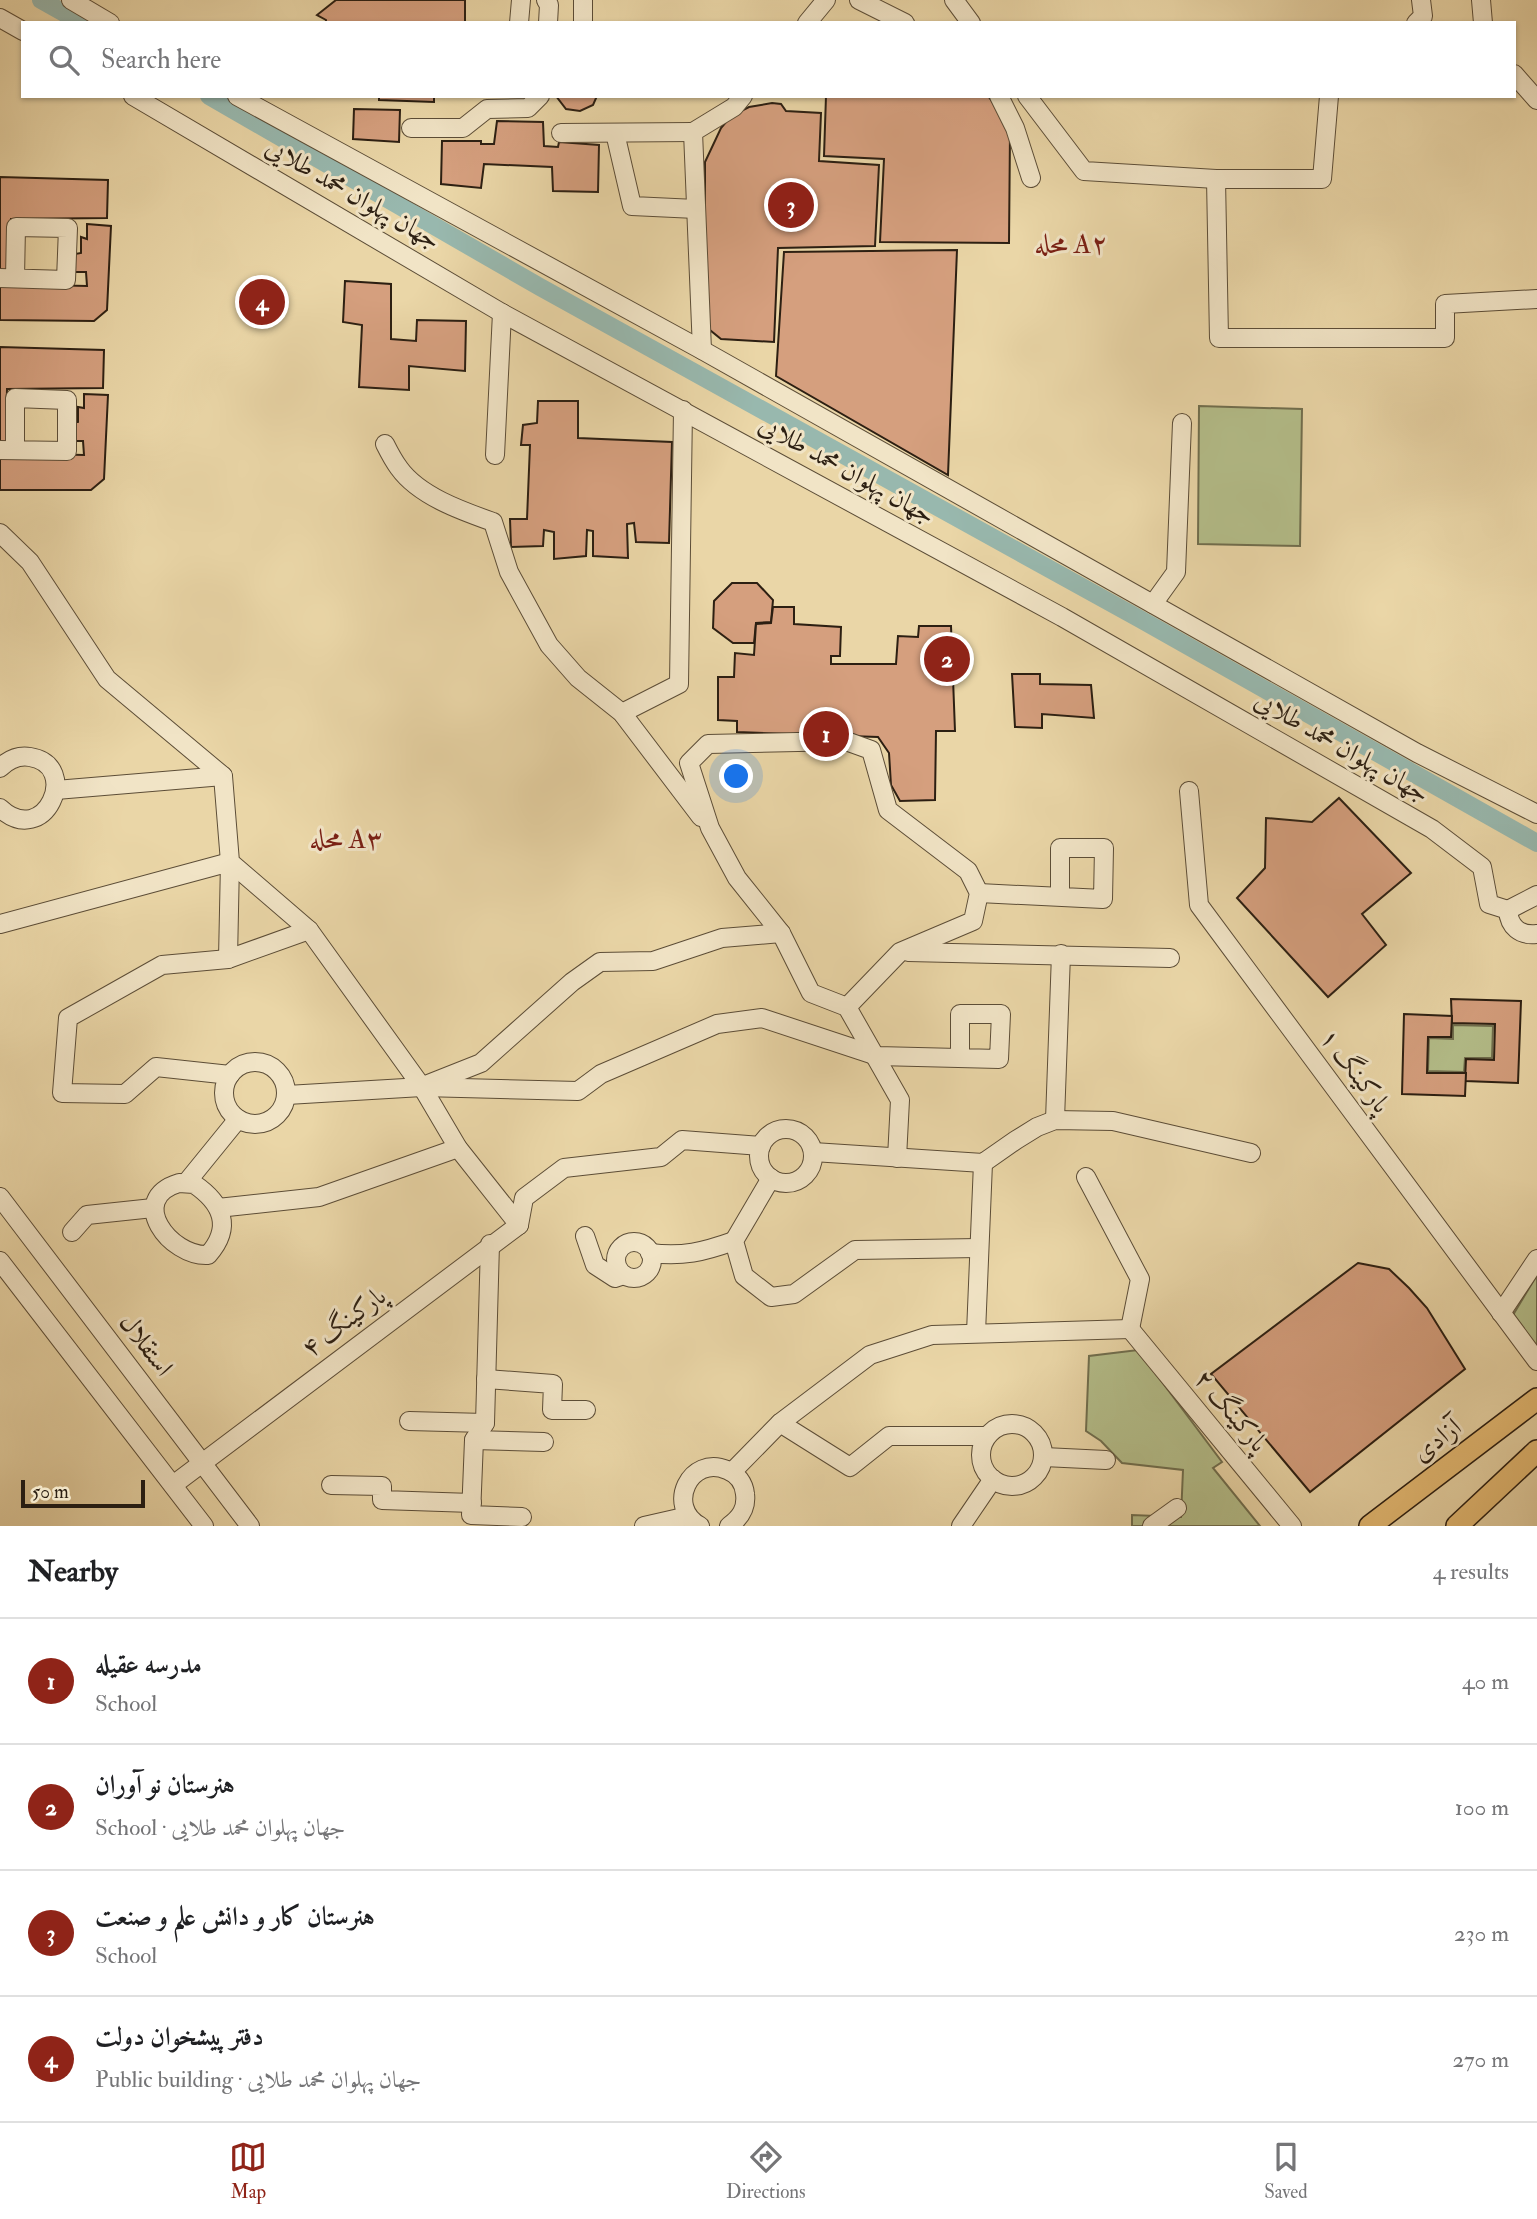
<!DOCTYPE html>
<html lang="en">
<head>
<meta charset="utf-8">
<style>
  :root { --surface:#fff; --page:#f6f6f6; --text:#202124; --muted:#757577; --line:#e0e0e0; --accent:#8f2418 }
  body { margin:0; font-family:"IM FELL Double Pica",Amiri,serif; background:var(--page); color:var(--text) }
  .scale { position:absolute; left:21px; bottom:18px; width:124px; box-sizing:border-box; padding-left:7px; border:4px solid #2c1f12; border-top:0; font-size:19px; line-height:24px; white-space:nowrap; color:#2c1f12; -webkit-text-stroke:5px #f1e4c6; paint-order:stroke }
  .you { position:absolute; left:737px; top:777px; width:24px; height:24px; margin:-18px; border:5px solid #fff; border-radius:50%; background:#1a73e8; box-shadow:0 0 0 10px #1a73e833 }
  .badge { display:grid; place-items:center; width:46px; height:46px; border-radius:50%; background:var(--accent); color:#fff; font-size:23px; font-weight:700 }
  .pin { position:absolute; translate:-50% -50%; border:4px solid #fff; box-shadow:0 2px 7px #0006 }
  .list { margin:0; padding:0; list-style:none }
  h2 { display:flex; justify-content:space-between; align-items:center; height:91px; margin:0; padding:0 28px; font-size:30px }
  h2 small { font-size:23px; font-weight:400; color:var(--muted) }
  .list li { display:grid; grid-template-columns:46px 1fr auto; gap:21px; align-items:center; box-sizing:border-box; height:126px; padding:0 28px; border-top:2px solid var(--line) }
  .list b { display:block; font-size:26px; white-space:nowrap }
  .list p { margin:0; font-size:23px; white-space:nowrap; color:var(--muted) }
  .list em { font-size:23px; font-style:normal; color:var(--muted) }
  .icon { flex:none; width:38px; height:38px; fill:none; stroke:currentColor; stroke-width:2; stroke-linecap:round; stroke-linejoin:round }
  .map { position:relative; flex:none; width:1537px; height:1526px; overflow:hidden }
  .search { position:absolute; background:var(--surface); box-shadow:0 2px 5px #0004; left:21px; right:21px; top:21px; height:77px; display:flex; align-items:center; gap:18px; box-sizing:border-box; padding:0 24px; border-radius:0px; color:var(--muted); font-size:26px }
  .sheet { height:595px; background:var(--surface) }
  nav { display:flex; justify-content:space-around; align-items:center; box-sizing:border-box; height:98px; border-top:2px solid var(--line); background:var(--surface); font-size:19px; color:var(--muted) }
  nav a { display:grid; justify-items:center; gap:4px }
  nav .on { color:var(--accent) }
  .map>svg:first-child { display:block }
</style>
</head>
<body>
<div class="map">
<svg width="1537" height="1526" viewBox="0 0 1537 1526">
  <rect width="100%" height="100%" fill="#ead6a7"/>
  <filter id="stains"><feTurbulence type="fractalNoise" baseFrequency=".00286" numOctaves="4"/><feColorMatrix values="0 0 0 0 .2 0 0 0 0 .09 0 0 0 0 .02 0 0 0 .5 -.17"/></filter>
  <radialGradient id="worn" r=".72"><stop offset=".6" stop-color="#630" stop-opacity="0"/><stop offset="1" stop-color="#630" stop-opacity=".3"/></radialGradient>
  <g fill="#b4be8a" stroke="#706e4e" stroke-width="2">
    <polygon points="1199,406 1302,409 1300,546 1198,544"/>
    <polygon points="1453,1025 1493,1026 1492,1058 1465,1058 1464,1072 1428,1071 1429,1038 1453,1039"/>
    <polygon points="1537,1275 1537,1348 1513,1315"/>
    <polygon points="1138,1350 1222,1462 1213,1468 1260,1526 1132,1526 1132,1515 1181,1517 1183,1470 1122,1463 1101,1441 1086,1431 1089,1356"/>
  </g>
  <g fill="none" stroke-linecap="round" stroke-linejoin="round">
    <g stroke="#98b8ae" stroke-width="18">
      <polyline points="41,0 82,23"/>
      <polyline points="209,96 540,287 1140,619 1537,843"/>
    </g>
  </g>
  <g fill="#d59f7e" stroke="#2c1f12" stroke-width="2">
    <polygon points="336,0 465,0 465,23 326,23 326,20 317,15"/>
    <polygon points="379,96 434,96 434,102 379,100"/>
    <polygon points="556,96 597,96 593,105 580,111 566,109"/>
    <polygon points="826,96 988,96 995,105 1010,132 1009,243 880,242 884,159 824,156"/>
    <polygon points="772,103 781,104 786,111 821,113 819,161 879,165 875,246 778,248 774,342 721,339 705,326 705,162 721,128 731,116 749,107"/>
    <polygon points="354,109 400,110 399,142 353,139"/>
    <polygon points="497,121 543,122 544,146 558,147 559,142 599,145 598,192 553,191 552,167 484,164 481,188 441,184 442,141 481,141 481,144 494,144"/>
    <polygon points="0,177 108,180 107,218 11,219 9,274 0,273"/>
    <polygon points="87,224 111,226 107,310 94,321 0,320 0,284 87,286 86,272 75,272 75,254 81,253 81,237 87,239"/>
    <polygon points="957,250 948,475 776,376 784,252"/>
    <polygon points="345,281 391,284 391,339 416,341 417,320 466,321 465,371 409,366 409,390 359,387 362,325 343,322"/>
    <polygon points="0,347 104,350 103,388 7,389 6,444 0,444"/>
    <polygon points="84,394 108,395 104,479 91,490 0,490 0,453 84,455 83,441 72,441 72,423 78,422 78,407 84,408"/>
    <polygon points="538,401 578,401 578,438 672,442 669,543 636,542 634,523 627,524 628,558 593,556 593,531 587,530 586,556 554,559 554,532 544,530 543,546 511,547 510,519 527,519 530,445 521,445 523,425 537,423"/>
    <polygon points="732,583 757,583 773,600 771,622 756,623 754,643 733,643 713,628 714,601"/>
    <polygon points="773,607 794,607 794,624 841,627 840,656 831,656 831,664 896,664 898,636 918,637 919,626 951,626 955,731 936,731 935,800 900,801 891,785 889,753 878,737 737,732 737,721 718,720 718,677 734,677 735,653 754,655 756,624 771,623"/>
    <polygon points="1012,674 1040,674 1040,684 1091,685 1094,718 1042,714 1042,728 1015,727"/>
    <polygon points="1339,798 1411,873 1362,914 1386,945 1328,997 1237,898 1265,868 1266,818 1312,822"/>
    <polygon points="1451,999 1521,1001 1518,1083 1465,1081 1466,1059 1494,1060 1495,1024 1452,1023"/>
    <polygon points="1404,1014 1452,1016 1451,1037 1428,1037 1427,1073 1466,1073 1465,1096 1402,1094"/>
    <polygon points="1358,1263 1389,1269 1409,1288 1427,1308 1465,1369 1310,1492 1211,1374"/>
  </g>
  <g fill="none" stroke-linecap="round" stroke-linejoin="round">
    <defs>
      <g id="minor">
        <polyline points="71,0 110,23"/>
        <polyline points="546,0 549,5 548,23"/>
        <polyline points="859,0 905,23"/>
        <polyline points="954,0 971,23"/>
        <polyline points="1481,0 1483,23"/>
        <polyline points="0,18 23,31"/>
        <polyline points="519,23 521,0"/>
        <polyline points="583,23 583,0"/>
        <polyline points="807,23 826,0"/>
        <polyline points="1416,23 1423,16 1421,0"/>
        <polyline points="1514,74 1537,100"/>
        <polyline points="133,96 502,313 1062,617 1432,829 1482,867 1489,904 1508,910"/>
        <polyline points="237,96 702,350 1417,753 1537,814"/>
        <polyline points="999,96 1015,128 1031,178"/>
        <polyline points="1027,96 1084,171 1216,179 1322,179 1329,96"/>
        <polyline points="411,128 463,128 487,109 528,108 540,96"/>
        <polyline points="561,133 693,132"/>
        <polyline points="615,133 632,206 696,209"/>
        <polyline points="1216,179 1219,338 1445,338 1445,304 1537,299"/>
        <polyline points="0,278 66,280 68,228 16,227 15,278"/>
        <polyline points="702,350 693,132 734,107 743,96"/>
        <path d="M385,444c4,8 8,16 14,24 20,28 63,43 94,54l16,50 40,73 29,33 44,35 79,104"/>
        <polyline points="0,450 67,451 67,400 15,398 15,450"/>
        <polyline points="495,455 502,313"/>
        <polyline points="0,533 30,562 107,679 223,776 230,862 309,930 422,1087 458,1148 519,1225"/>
        <polyline points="1153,604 1176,572 1182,423"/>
        <polyline points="622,713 679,684 683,410"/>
        <path d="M0,768c8,-8 18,-13 30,-11 52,8 15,93 -30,51"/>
        <polyline points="56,790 223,776"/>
        <polyline points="1189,791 1199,905 1537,1361"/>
        <polyline points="979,893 1103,899 1104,848 1060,848 1060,897"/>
        <path d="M1537,895l-29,15c1,17 12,26 29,24"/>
        <polyline points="0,924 230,862 228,959"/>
        <polyline points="908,952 1170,958"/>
        <polyline points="847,1007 900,952 973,921 979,893 968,871 888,810 871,750 846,741 708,744 689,763 710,828 737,878 781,933 811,993 847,1007 900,1100 897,1158"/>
        <circle cx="255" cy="1093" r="31"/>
        <polyline points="230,1075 156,1067 125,1094 62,1093 68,1018 162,965 228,959 309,930"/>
        <polyline points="428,1084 481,1063 572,982 600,962 653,961 722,938 781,933"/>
        <polyline points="287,1095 422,1087 578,1091 601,1074 717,1024 762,1018 877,1056 999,1059 1001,1014 960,1014 960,1058"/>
        <polyline points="1055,1120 1061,954"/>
        <circle cx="786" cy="1156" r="27"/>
        <polyline points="813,1152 983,1163 1016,1140 1037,1127 1055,1120 1113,1121 1251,1153"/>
        <polyline points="1086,1177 1140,1279 1130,1329"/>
        <polyline points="771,1178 734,1241 744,1276 771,1297 794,1294 855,1250 978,1248"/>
        <path d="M179,1183l15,1c28,19 39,43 14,71 -38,2 -82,-56 -29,-72z"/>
        <polyline points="186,1183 238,1119"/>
        <polyline points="0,1197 250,1526"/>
        <polyline points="218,1208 319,1197 458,1148"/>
        <polyline points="519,1225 524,1198 564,1168 661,1157 682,1140 761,1146"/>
        <polyline points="72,1232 87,1215 153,1208"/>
        <polyline points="585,1236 595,1265 615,1278 624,1275"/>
        <circle cx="634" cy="1260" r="18"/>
        <polyline points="490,1244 485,1423 474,1440 471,1515 522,1517"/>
        <path d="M650,1253c33,4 53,-1 84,-12"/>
        <polyline points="0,1261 204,1526"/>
        <polyline points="1501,1313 1537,1259"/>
        <polyline points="1130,1329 1292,1526"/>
        <polyline points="976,1333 983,1163"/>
        <polyline points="486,1379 553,1384 552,1410 586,1410"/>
        <polyline points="409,1421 485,1423"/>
        <polyline points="780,1423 850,1467 889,1436 986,1436"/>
        <circle cx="1012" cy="1455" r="31"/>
        <polyline points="474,1440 544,1442"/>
        <polyline points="1044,1457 1106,1460"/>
        <polyline points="732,1472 780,1423 870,1355 932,1335 1130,1329"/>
        <polyline points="173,1485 519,1225"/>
        <polyline points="331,1485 382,1486 382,1500 472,1503"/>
        <polyline points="644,1526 688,1516"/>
        <path d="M700,1526c-35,-19 -10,-72 27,-56 10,4 17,13 18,24 2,15 -5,24 -16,32"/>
        <polyline points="961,1526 993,1479"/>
        <polyline points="1152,1526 1177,1508"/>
      </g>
      <g id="major">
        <polyline points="1370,1526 1537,1399"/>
        <polyline points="1457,1526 1537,1451"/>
      </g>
    </defs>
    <use href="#minor" stroke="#5c4d37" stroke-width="20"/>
    <use href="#major" stroke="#2c1f12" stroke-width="24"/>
    <use href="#minor" stroke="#f1e4c6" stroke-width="18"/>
    <use href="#major" stroke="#e5bb74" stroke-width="21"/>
  </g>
  <g text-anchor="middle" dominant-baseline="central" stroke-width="6" stroke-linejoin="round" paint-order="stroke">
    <g font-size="26" fill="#2c1f12" stroke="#f1e4c6">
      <text transform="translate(353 194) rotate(30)">جهان پهلوان محمد طلایی</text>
      <text transform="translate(847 470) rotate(29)">جهان پهلوان محمد طلایی</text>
      <text transform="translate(1342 747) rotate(30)">جهان پهلوان محمد طلایی</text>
      <text transform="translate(1355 1071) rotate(53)">پارکینگ ۱</text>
      <text transform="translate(344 1322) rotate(-37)">پارکینگ ۴</text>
      <text transform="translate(146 1345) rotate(53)">استقلال</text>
      <text transform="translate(1231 1411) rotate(50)">پارکینگ ۲</text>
      <text transform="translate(1437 1440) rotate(-37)">آزادی</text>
    </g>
    <g font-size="28" fill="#7a1f14" stroke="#f1e4c6">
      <text x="1071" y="244">محله A۲</text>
      <text x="346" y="839">محله A۳</text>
    </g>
  </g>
  <rect width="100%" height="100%" filter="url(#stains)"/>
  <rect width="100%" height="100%" fill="url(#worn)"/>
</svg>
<div class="scale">50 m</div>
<div class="you"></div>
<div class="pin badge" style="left:826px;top:734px">1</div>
<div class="pin badge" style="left:947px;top:659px">2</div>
<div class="pin badge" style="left:791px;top:205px">3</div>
<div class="pin badge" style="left:262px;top:302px">4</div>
<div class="search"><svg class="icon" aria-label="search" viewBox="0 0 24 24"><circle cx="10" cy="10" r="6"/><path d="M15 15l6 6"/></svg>Search here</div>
</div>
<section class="sheet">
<h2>Nearby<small>4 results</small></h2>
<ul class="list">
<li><span class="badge">1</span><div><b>مدرسه عقیله</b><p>School</p></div><em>40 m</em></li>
<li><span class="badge">2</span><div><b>هنرستان نو آوران</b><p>School · جهان پهلوان محمد طلایی</p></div><em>100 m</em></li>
<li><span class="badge">3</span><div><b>هنرستان کار و دانش علم و صنعت</b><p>School</p></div><em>230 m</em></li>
<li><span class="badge">4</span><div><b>دفتر پیشخوان دولت</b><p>Public building · جهان پهلوان محمد طلایی</p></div><em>270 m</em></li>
</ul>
</section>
<nav>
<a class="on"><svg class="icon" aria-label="map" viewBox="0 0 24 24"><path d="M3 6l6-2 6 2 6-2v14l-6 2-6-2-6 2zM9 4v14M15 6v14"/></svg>Map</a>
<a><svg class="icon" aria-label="directions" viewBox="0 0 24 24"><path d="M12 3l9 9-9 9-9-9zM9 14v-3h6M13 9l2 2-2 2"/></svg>Directions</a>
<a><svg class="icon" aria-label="saved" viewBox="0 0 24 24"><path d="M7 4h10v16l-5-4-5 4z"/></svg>Saved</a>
</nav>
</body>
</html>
